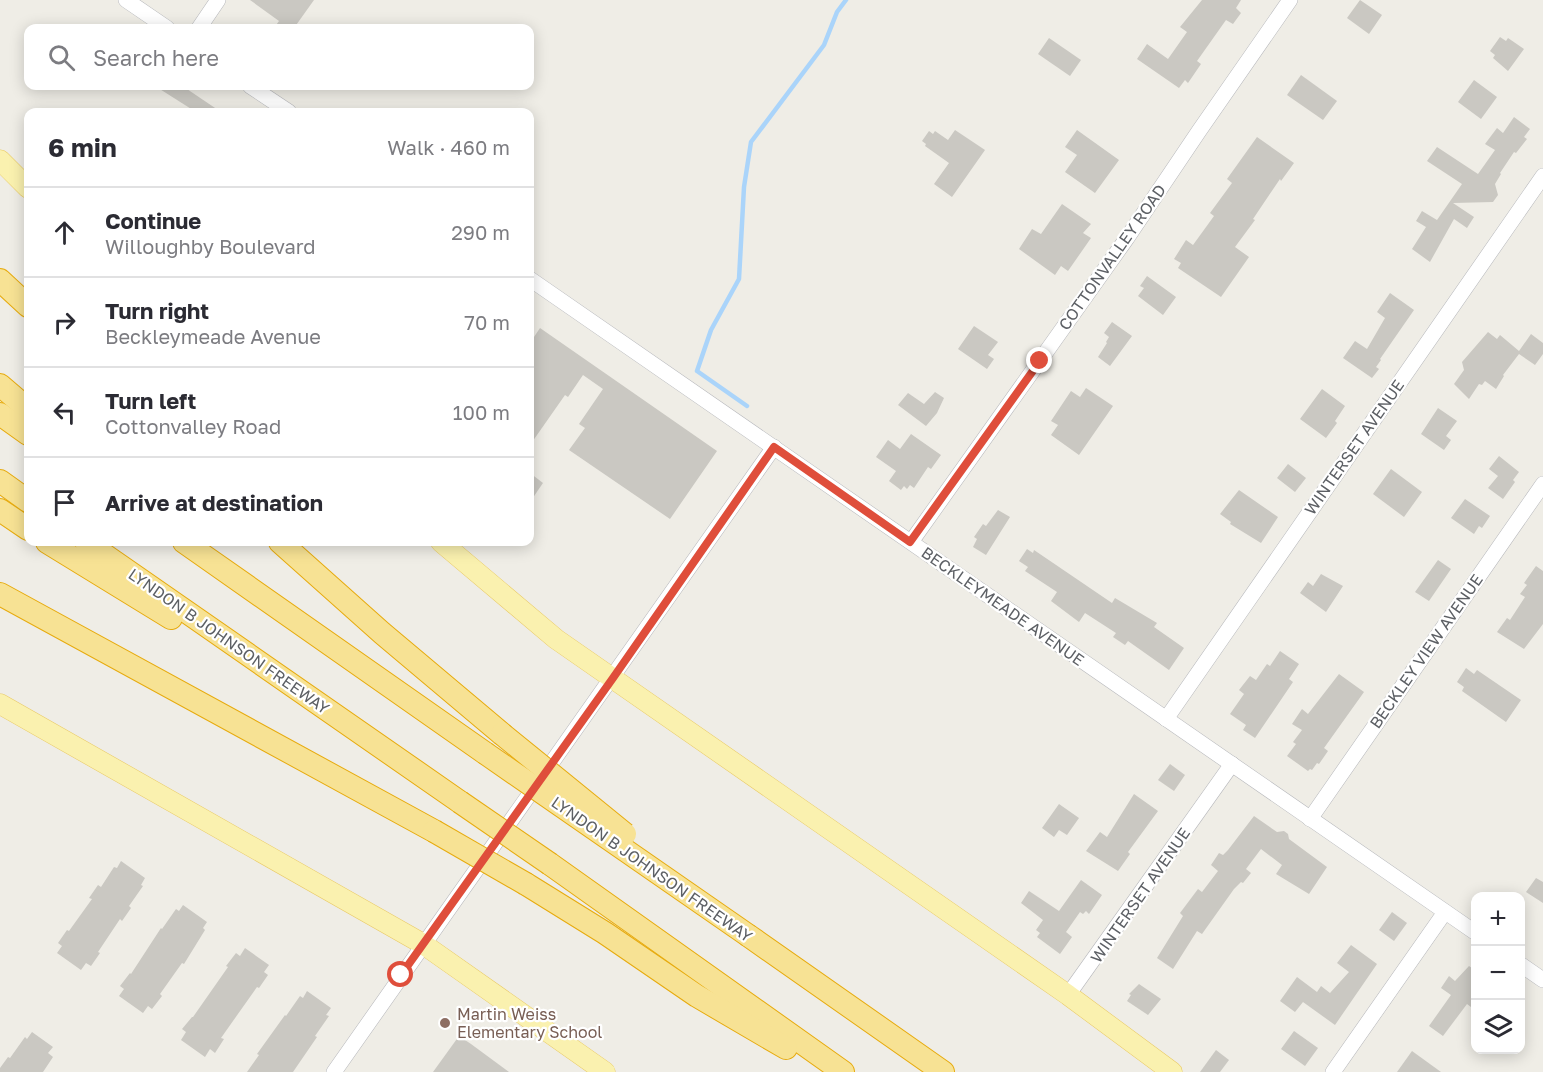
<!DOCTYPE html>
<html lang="en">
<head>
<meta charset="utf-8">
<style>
  :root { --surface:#fff; --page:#f2f2f3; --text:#2b2b33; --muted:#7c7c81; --line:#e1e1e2 }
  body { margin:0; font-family:"Golos Text",sans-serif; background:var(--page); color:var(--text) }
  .controls { position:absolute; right:18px; bottom:18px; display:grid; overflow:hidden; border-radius:12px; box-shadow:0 3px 15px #0003 }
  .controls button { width:54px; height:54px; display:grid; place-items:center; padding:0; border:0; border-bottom:2px solid var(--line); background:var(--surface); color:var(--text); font:30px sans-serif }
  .stop { position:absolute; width:18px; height:18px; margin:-14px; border:4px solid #df4e3b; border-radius:50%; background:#fff }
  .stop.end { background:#df4e3b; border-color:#fff; box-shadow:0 2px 6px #0008 }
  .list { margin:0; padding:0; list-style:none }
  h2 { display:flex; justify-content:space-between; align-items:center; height:78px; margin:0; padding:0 24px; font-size:26px }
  h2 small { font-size:20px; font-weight:400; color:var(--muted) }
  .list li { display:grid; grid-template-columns:39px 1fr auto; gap:18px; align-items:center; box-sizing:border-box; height:90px; padding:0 24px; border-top:2px solid var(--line) }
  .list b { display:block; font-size:22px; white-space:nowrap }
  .list p { margin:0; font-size:20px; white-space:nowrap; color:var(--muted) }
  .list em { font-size:20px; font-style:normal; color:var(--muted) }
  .icon { flex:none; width:33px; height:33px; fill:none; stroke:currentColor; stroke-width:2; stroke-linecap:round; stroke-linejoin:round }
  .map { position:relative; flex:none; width:1543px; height:1072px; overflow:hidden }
  .search { position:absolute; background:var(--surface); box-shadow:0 3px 15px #0003; left:24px; top:24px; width:510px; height:66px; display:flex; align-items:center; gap:15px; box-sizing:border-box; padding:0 21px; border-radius:12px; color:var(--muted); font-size:22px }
  .panel { position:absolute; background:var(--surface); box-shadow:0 3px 15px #0003; left:24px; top:108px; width:510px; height:438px; border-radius:12px }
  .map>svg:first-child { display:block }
</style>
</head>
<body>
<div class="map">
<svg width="1543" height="1072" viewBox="0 0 1543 1072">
  <rect width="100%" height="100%" fill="#efede6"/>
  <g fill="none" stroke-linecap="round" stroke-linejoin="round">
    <polyline stroke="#aad4fa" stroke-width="4.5" points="747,406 697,371 711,330 739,279 744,187 751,142 824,45 837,12 846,0"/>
  </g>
  <g fill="#cac8c2">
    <polygon points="250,0 314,0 294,28 274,28 279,21"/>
    <polygon points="1202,0 1241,0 1236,8 1241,13 1233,24 1226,20 1197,61 1201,64 1188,83 1185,80 1179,88 1137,59 1147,44 1168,59 1187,32 1180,27"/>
    <polygon points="1360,0 1382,15 1369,34 1347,18"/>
    <polygon points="1500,37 1506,41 1508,38 1524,49 1508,71 1493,58 1495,55 1490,51"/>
    <polygon points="1049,38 1081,60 1070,76 1038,54"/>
    <polygon points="1301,75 1337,101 1323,120 1287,95"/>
    <polygon points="1474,80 1497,97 1481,119 1458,102"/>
    <polygon points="155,86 185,86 184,87 221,112 196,112"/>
    <polygon points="1514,117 1530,129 1524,137 1527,139 1516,153 1514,152 1500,173 1501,174 1495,184 1498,195 1493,202 1453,203 1474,217 1467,228 1454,219 1430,262 1412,249 1426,227 1416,221 1422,211 1437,220 1462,184 1427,161 1437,147 1478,174 1495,150 1485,144 1497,128 1503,133"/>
    <polygon points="955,130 985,150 952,197 934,184 949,163 925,146 926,144 922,141 929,131 933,134 935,131 948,140"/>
    <polygon points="1077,130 1119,160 1095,193 1065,172 1077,155 1065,147"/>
    <polygon points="1257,137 1294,163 1281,181 1280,179 1253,219 1255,220 1235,247 1249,257 1221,297 1178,268 1181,263 1174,259 1186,240 1193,245 1214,216 1210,213 1232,183 1227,179"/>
    <polygon points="1062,204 1091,224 1083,233 1091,238 1068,271 1061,266 1055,275 1019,249 1032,229 1041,234"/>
    <polygon points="1147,276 1176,297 1163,315 1138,296 1144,288 1140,286"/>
    <polygon points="1390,293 1414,310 1380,359 1381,360 1376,367 1379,369 1372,378 1343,358 1355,341 1367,349 1385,318 1377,312"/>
    <polygon points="1112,322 1132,336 1110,366 1098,357 1107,343 1106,342 1109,337 1104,333"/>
    <polygon points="974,326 998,342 988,355 994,359 987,369 958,349"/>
    <polygon points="540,328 717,451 670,519 569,450 585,428 579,424 603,389 583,375 568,397 565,395 530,445 530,343"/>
    <polygon points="1488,332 1497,339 1500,335 1519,351 1531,334 1543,343 1543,354 1535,365 1519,354 1503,375 1504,376 1496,389 1485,381 1482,385 1479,384 1469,399 1454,384 1464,370 1462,362"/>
    <polygon points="1086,388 1113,406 1079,455 1051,435 1058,425 1051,421 1071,391 1080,397"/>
    <polygon points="1322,389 1345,406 1335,421 1337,423 1326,438 1300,419"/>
    <polygon points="935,392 944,398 937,413 926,426 898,405 908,393 924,404"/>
    <polygon points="1438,408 1457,421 1446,436 1451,440 1444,450 1421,434"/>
    <polygon points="911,434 941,455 931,469 928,467 914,488 910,485 907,489 904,486 901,490 889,481 896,471 876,457 888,440 900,449"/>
    <polygon points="1499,456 1519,472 1513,480 1515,482 1503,499 1488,488 1498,476 1489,469"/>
    <polygon points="1288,464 1306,478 1295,492 1277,478"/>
    <polygon points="1391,469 1422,492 1404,517 1373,494"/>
    <polygon points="530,473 543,483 530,502"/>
    <polygon points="1239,490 1278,517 1261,543 1230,524 1231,522 1220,514"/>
    <polygon points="1465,499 1490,516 1482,528 1479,526 1474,534 1451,518"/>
    <polygon points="998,510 1010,517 986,555 973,547 977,539 974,537 983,524 986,526"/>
    <polygon points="1027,549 1033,553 1034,550 1112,603 1115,598 1157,623 1154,627 1184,648 1169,670 1128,641 1125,645 1113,637 1116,633 1085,613 1079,622 1051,601 1057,592 1025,571 1028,567 1019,561"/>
    <polygon points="1438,560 1451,569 1429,601 1415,592"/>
    <polygon points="1536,566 1543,571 1543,624 1524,649 1497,632 1507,618 1510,620 1525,597 1520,594 1527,585 1524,583"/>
    <polygon points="1321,574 1343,586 1326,612 1300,593 1308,582 1313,586"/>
    <polygon points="1280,651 1299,664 1289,679 1293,682 1255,738 1243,730 1246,725 1230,714 1244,694 1239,690 1250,676 1256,680 1267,664 1270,666"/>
    <polygon points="1466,668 1474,674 1477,670 1521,700 1506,722 1462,691 1464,687 1457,682"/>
    <polygon points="1339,674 1364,692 1324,748 1328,751 1319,764 1317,763 1312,770 1310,769 1308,771 1287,756 1296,744 1293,742 1302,730 1292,724 1302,709 1308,714"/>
    <polygon points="1170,764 1185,775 1174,791 1158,780"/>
    <polygon points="1134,794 1158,811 1128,852 1130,854 1118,871 1086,851 1100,832 1107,837"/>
    <polygon points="1059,804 1079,818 1067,835 1059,830 1054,837 1042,828"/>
    <polygon points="1254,816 1277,832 1284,831 1288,834 1289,839 1327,867 1309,894 1276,874 1282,865 1261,849 1246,869 1251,873 1243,883 1241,882 1234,889 1202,934 1197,931 1173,969 1157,958 1183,916 1180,913 1198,889 1202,892 1218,871 1211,865 1219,853 1223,855 1228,850"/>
    <polygon points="121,861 145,878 141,885 143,886 129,906 131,908 122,921 120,919 98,952 100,953 91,966 86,963 81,970 57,953 62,946 58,943 67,930 69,931 92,899 89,898 98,885 101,887 114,867 117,868"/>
    <polygon points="1536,878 1543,882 1543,903 1526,892"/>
    <polygon points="1081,880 1102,895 1089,914 1086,911 1083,914 1080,912 1066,932 1072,937 1060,954 1037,937 1040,933 1036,930 1043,920 1021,903 1029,891 1059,911"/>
    <polygon points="183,905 207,922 203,928 205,930 184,964 182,963 160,994 162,996 152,1009 148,1006 143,1013 119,996 124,989 120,986 130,973 131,974 161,928 162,929 176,909 179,911"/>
    <polygon points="1392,912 1407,923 1394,941 1379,930"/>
    <polygon points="1351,945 1377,964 1335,1025 1303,1002 1295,1012 1280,1001 1297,977 1317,992 1321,986 1330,993 1349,972 1337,963"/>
    <polygon points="245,948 269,965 264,972 268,975 259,988 257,987 221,1038 224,1039 215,1053 210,1049 205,1057 181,1040 186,1032 182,1029 192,1017 193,1017 228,967 226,966 236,953 240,956"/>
    <polygon points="1469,966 1476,971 1476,1001 1471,1007 1467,1004 1443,1036 1429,1026 1451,995 1441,988 1449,976 1455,981"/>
    <polygon points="1139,984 1161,999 1148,1015 1127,1001 1131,995 1129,994"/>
    <polygon points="307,991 331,1008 326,1015 329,1016 315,1036 317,1037 293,1072 247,1072 259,1055 257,1054 285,1015 286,1016 300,996 303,998"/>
    <polygon points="1294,1031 1318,1048 1305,1066 1281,1049"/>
    <polygon points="32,1032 53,1047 48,1053 53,1057 43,1072 0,1072 0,1068 8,1057 10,1058 25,1037 27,1039"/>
    <polygon points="459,1036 471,1044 509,1072 433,1072"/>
    <polygon points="1216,1050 1229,1060 1220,1072 1200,1072"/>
    <polygon points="1412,1051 1441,1072 1397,1072"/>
  </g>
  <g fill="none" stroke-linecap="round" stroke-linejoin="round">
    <defs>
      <g id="minor">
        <polyline points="126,0 167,28"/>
        <polyline points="199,28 218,0"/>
        <polyline points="250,86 289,112"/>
        <polyline points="530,279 1476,933"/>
        <polyline points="911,542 1127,238 1199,131 1290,0"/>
        <polyline points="1166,719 1543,176"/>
        <polyline points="1310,819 1543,484"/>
        <polyline points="1520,964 1543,980"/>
        <polyline points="1068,995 1232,764"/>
        <polyline points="334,1072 774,447"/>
        <polyline points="1333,1072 1445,912"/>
      </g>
      <g id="major">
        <polyline points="0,160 28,188"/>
        <polyline points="441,542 556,639 1068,995 1172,1072"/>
        <polyline points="0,704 423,944 605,1072"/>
      </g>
      <g id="highway">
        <polyline points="0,280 28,306"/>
        <polyline points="0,385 28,409"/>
        <polyline points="0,414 28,434"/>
        <polyline points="0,481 28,501"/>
        <polyline points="0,510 28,529"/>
        <polyline points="47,542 171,618"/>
        <polyline points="86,542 460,802"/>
        <polyline points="184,542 485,753"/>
        <polyline points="280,542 382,633 502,734"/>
        <polyline points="0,594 434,831"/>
        <polyline points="550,864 843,1072"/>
        <polyline points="526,884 605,933 697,996 786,1048"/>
        <polyline points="749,936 943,1072"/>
      </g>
    </defs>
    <use href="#minor" stroke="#b6b7bb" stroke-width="16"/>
    <use href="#major" stroke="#e9c964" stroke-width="21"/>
    <use href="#highway" stroke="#e7ab0e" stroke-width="24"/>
    <use href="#minor" stroke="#fff" stroke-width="15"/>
    <use href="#major" stroke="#faf1af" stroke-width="20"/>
    <use href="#highway" stroke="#f7e294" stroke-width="22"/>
    <defs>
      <g id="highway-bridge">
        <polyline points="502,734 625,834"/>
        <polyline points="485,753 749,936"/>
        <polyline points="460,802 550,864"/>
        <polyline points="434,831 526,884"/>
      </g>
    </defs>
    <use href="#highway-bridge" stroke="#e7ab0e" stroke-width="24" stroke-linecap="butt"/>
    <use href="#highway-bridge" stroke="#f7e294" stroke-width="22"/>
  </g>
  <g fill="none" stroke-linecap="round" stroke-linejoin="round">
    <polyline stroke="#df4e3b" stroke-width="8" points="401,975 613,678 774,447 910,542 1040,361"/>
  </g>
  <circle fill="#8d6e63" stroke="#fff" stroke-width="2" cx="445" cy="1023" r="6"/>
  <g text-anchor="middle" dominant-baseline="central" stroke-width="4.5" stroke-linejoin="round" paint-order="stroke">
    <g font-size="16" fill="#5d6065" stroke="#fff">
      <text transform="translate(1112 257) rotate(-55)">COTTONVALLEY ROAD</text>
      <text transform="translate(1354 447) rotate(-55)">WINTERSET AVENUE</text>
      <text transform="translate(1003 606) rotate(35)">BECKLEYMEADE AVENUE</text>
      <text transform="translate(229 641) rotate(35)">LYNDON B JOHNSON FREEWAY</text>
      <text transform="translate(1426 651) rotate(-55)">BECKLEY VIEW AVENUE</text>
      <text transform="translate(652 869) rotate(35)">LYNDON B JOHNSON FREEWAY</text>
      <text transform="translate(1140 895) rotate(-55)">WINTERSET AVENUE</text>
    </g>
    <g font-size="16" fill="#785e54" stroke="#fff" text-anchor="start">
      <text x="457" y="1014">Martin Weiss<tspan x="457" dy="18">Elementary School</tspan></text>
    </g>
  </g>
</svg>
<div class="controls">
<button>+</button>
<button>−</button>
<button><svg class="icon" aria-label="layers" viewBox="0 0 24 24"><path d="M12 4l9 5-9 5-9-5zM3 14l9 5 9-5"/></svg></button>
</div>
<div class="stop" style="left:401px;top:975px"></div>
<div class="stop end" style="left:1040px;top:361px"></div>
<div class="search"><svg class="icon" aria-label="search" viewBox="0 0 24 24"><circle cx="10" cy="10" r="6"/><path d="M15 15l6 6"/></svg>Search here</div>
<section class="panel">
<h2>6 min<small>Walk · 460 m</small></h2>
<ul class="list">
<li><svg class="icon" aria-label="ahead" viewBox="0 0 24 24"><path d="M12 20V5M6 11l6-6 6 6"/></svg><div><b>Continue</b><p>Willoughby Boulevard</p></div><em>290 m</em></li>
<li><svg class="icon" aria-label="right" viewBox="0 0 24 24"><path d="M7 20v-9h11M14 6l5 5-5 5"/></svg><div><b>Turn right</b><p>Beckleymeade Avenue</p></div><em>70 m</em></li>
<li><svg class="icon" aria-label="left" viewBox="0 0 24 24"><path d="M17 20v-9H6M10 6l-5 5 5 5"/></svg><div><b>Turn left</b><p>Cottonvalley Road</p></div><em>100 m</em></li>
<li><svg class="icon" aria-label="arrive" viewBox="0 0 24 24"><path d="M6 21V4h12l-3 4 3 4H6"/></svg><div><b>Arrive at destination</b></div></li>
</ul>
</section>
</div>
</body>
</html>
